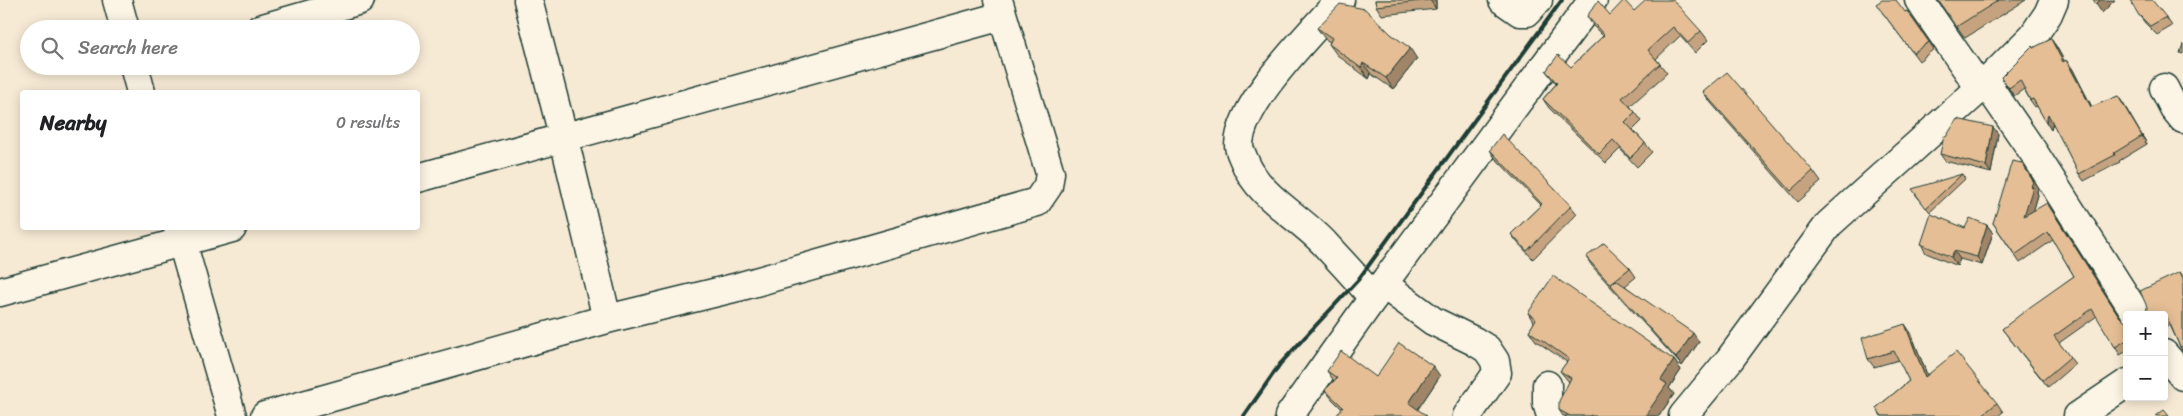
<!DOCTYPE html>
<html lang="en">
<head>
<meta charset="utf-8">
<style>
  :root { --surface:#fff; --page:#f6f6f6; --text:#202124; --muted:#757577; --line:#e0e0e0 }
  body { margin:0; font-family:Sriracha,sans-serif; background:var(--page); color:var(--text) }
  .controls { position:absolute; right:15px; bottom:15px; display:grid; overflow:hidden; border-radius:5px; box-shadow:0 2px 12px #0003 }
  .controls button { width:45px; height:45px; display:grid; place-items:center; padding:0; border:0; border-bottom:1px solid var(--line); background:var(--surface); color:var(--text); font:25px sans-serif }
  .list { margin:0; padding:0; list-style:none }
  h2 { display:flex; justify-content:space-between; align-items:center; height:65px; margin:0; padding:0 20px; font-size:21px }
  h2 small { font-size:16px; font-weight:400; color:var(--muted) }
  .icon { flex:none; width:28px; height:28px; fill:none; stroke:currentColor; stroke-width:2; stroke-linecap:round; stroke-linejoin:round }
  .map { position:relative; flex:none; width:2183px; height:416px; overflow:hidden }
  .search { position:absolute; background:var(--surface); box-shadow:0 2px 12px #0003; left:20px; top:20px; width:400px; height:55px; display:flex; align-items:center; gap:12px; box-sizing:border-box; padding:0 18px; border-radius:28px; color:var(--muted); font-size:19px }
  .panel { position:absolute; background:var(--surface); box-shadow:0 2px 12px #0003; left:20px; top:90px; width:400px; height:140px; border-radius:5px }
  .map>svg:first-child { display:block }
</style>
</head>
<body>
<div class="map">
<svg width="2183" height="416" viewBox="0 0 2183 416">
  <rect width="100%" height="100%" fill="#f7ead5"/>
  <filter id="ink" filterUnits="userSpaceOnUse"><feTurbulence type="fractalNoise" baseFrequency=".02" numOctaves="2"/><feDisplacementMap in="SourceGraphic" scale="10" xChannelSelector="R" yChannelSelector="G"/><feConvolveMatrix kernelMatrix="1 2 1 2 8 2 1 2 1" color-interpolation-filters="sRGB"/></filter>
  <g filter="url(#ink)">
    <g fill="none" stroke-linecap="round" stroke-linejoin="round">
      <defs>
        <g id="minor">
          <polyline points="117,0 125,29"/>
          <polyline points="528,0 564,139 607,319"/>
          <path d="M1340,0c-28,32 -100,102 -101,145 0,5 3,10 5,15 15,38 54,55 81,84 16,18 33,35 48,54"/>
          <polyline points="1503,0 1520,12 1527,12 1538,0"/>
          <polyline points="1919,0 1980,88"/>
          <polyline points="260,29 360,0"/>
          <polyline points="134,66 141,92"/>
          <polyline points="1986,83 2034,153 2137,315"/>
          <polyline points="2164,88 2174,108 2183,119"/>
          <polyline points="418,178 1002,16"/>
          <polyline points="178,228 232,416"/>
          <polyline points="1383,284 1433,321 1474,341 1487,349 1495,361 1497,373 1467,416"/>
          <polyline points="0,292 232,228"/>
          <polyline points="2164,354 2183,376"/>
          <polyline points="1547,385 1547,403 1551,416"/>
          <polyline points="265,416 607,319 738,287 1037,202 1048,186 1050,173 998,0"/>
          <polyline points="1289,416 1383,284 1593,0"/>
          <polyline points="1683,416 1730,359 1829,224 1986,83 2033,36 2048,14 2054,0"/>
          <polyline points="2078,416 2127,383"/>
        </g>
      </defs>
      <use href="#minor" stroke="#1f3d34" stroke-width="31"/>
      <use href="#minor" stroke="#fcf5e5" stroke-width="28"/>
      <polyline stroke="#1f3d34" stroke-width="4" points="1244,416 1280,364 1358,280 1562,0"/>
    </g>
    <g fill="#c5a380" stroke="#1f3d34">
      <polygon points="1375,0 1436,0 1436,9 1382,15 1376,6"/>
      <polygon points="1938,0 2026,0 1965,38"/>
      <polygon points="1634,11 1701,31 1708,40 1695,53 1680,36 1656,59 1667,73 1630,106 1635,112 1642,121 1633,130 1645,143 1652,152 1637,167 1620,149 1606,163 1549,108 1543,99 1556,84 1546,71 1571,67 1603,36 1593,26 1587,16 1610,15"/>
      <polygon points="1907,11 1934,49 1919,61 1882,12 1905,12"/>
      <polygon points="2138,14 2166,17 2172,26 2157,35 2145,23"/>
      <polygon points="1317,28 1391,34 1417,59 1393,89 1371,74 1369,79 1337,55 1329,44 1330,42 1325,39"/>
      <polygon points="2051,39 2056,46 2064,61 2072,68 2092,107 2118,96 2147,144 2119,161 2120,162 2084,181 2079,174 2053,123 2051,130 2037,106 2035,107 2030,100 2024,89 2014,96 2001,77 2032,46 2034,48"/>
      <polygon points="1703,92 1813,171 1821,182 1798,202 1711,103"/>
      <polygon points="1993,127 1998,134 1991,173 1945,161 1940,154"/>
      <polygon points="1490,150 1571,206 1577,214 1533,259 1517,242 1511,234 1541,205 1495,158"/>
      <polygon points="2022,163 2038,188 2037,192 2038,195 2033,211 2052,210 2120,317 2125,322 2127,322 2127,351 2120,355 2097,316 2059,343 2075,364 2048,387 2002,329 2074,276 2053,240 2020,263 1993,223"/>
      <polygon points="1962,174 1965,179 1930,212 1915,194"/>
      <polygon points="1987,225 1993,233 1982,265 1960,259 1957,266 1926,253 1921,244 1965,228"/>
      <polygon points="1586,257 1630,268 1636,277 1625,286 1699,342 1682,366 1592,266"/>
      <polygon points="2180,272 2183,276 2183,352 2180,347 2170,325 2164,329 2164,315"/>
      <polygon points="1528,313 1674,360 1681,370 1669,388 1674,394 1659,416 1563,416 1559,410 1569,382 1560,371 1567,362 1536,341 1529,331 1534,323"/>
      <polygon points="1911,333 1927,375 1997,403 2003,412 1998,416 1881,416 1876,408 1909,381 1899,360 1874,367 1868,359"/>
      <polygon points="1327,371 1376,377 1440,376 1418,409 1341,408 1332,399 1325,390 1334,381"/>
    </g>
    <g fill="#a08568" stroke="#1f3d34">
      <polygon points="1430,0 1436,0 1436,9"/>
      <polygon points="2100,0 2115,0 2102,13 2096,4"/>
      <polygon points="2051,39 2056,46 2069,69 2063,62"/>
      <polygon points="1410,48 1417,59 1393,89 1386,78"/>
      <polygon points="2066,60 2072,68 2096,115 2091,107"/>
      <polygon points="1363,63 1371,74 1369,79 1361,68"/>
      <polygon points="2118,96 2123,103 2147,144 2142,136"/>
      <polygon points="2048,114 2053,121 2051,130 2046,122"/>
      <polygon points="1993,127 1998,134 1991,173 1986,166"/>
      <polygon points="2022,163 2038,188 2037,192 2038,195 2030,224 2024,216"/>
      <polygon points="1987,225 1993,233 1982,265 1977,257"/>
      <polygon points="1954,251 1960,259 1957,266 1951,257"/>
      <polygon points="1905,324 1911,333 1931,385 1925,377"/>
      <polygon points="1693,333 1699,342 1682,366 1676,358"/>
      <polygon points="1674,360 1681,370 1669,388 1674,394 1659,416 1645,416 1661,380"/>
      <polygon points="1433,366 1440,376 1416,412 1409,403"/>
    </g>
    <g fill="#e5be95" stroke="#1f3d34">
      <polygon points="1375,0 1430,0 1376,6"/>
      <polygon points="1624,0 1634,11 1646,0 1673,0 1701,31 1688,43 1673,27 1648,50 1660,64 1622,98 1635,112 1625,122 1645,143 1630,158 1613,140 1599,154 1543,99 1557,83 1546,71 1558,55 1571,67 1604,35 1587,16 1598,1 1610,15"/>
      <polygon points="1882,0 1896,0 1905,12 1907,11 1929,42 1913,53 1876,4"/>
      <polygon points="1938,0 1999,0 1956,27"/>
      <polygon points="2093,0 2100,0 2096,4"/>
      <polygon points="2130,0 2152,0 2166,17 2150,26 2138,14"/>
      <polygon points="1340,4 1365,9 1391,34 1410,48 1386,78 1363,63 1361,68 1329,44 1332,38 1317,28"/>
      <polygon points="2051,39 2063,62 2066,60 2091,107 2118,96 2142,136 2114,153 2115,155 2079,174 2048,114 2046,122 2033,99 2030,100 2020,80 2009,88 2001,77 2032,46 2033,48"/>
      <polygon points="2183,44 2183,54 2180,53"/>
      <polygon points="1727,72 1813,171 1791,191 1703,92"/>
      <polygon points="1957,119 1993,127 1986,166 1940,154 1944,136 1946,137"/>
      <polygon points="1502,134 1571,206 1527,251 1511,234 1542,204 1490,150"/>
      <polygon points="2012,161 2022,163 2033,181 2031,187 2033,187 2024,216 2047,203 2119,316 2125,322 2127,322 2127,340 2115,347 2092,309 2054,336 2070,357 2043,380 2002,329 2030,307 2074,276 2048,232 2015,255 1993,223"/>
      <polygon points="1962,174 1926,208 1912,189"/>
      <polygon points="1931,214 1965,228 1970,218 1987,225 1977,257 1954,251 1951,257 1921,244"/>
      <polygon points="1604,243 1630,268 1610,284 1586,257"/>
      <polygon points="2180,272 2183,278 2183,346 2180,347 2167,317 2164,319 2164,315 2146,315 2147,307 2140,291"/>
      <polygon points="1553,276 1674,360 1661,380 1667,384 1645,416 1592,416 1590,415 1590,416 1570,416 1559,410 1559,401 1571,378 1560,371 1569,359 1529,331 1536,319 1528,313"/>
      <polygon points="1616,280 1693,333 1676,358 1611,285"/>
      <polygon points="1905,324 1925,377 1956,352 1997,403 1981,416 1882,416 1876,408 1909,381 1894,351 1868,359 1862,338"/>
      <polygon points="1399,343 1433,366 1409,403 1427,416 1336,416 1343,407 1325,390 1337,378 1327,371 1341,351 1376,377"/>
      <polygon points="2164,410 2169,416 2156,416"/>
    </g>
  </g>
</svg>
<div class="controls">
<button>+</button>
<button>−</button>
</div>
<div class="search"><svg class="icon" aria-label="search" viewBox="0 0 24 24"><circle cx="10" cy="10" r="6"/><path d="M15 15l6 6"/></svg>Search here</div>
<section class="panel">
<h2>Nearby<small>0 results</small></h2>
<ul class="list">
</ul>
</section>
</div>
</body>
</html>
